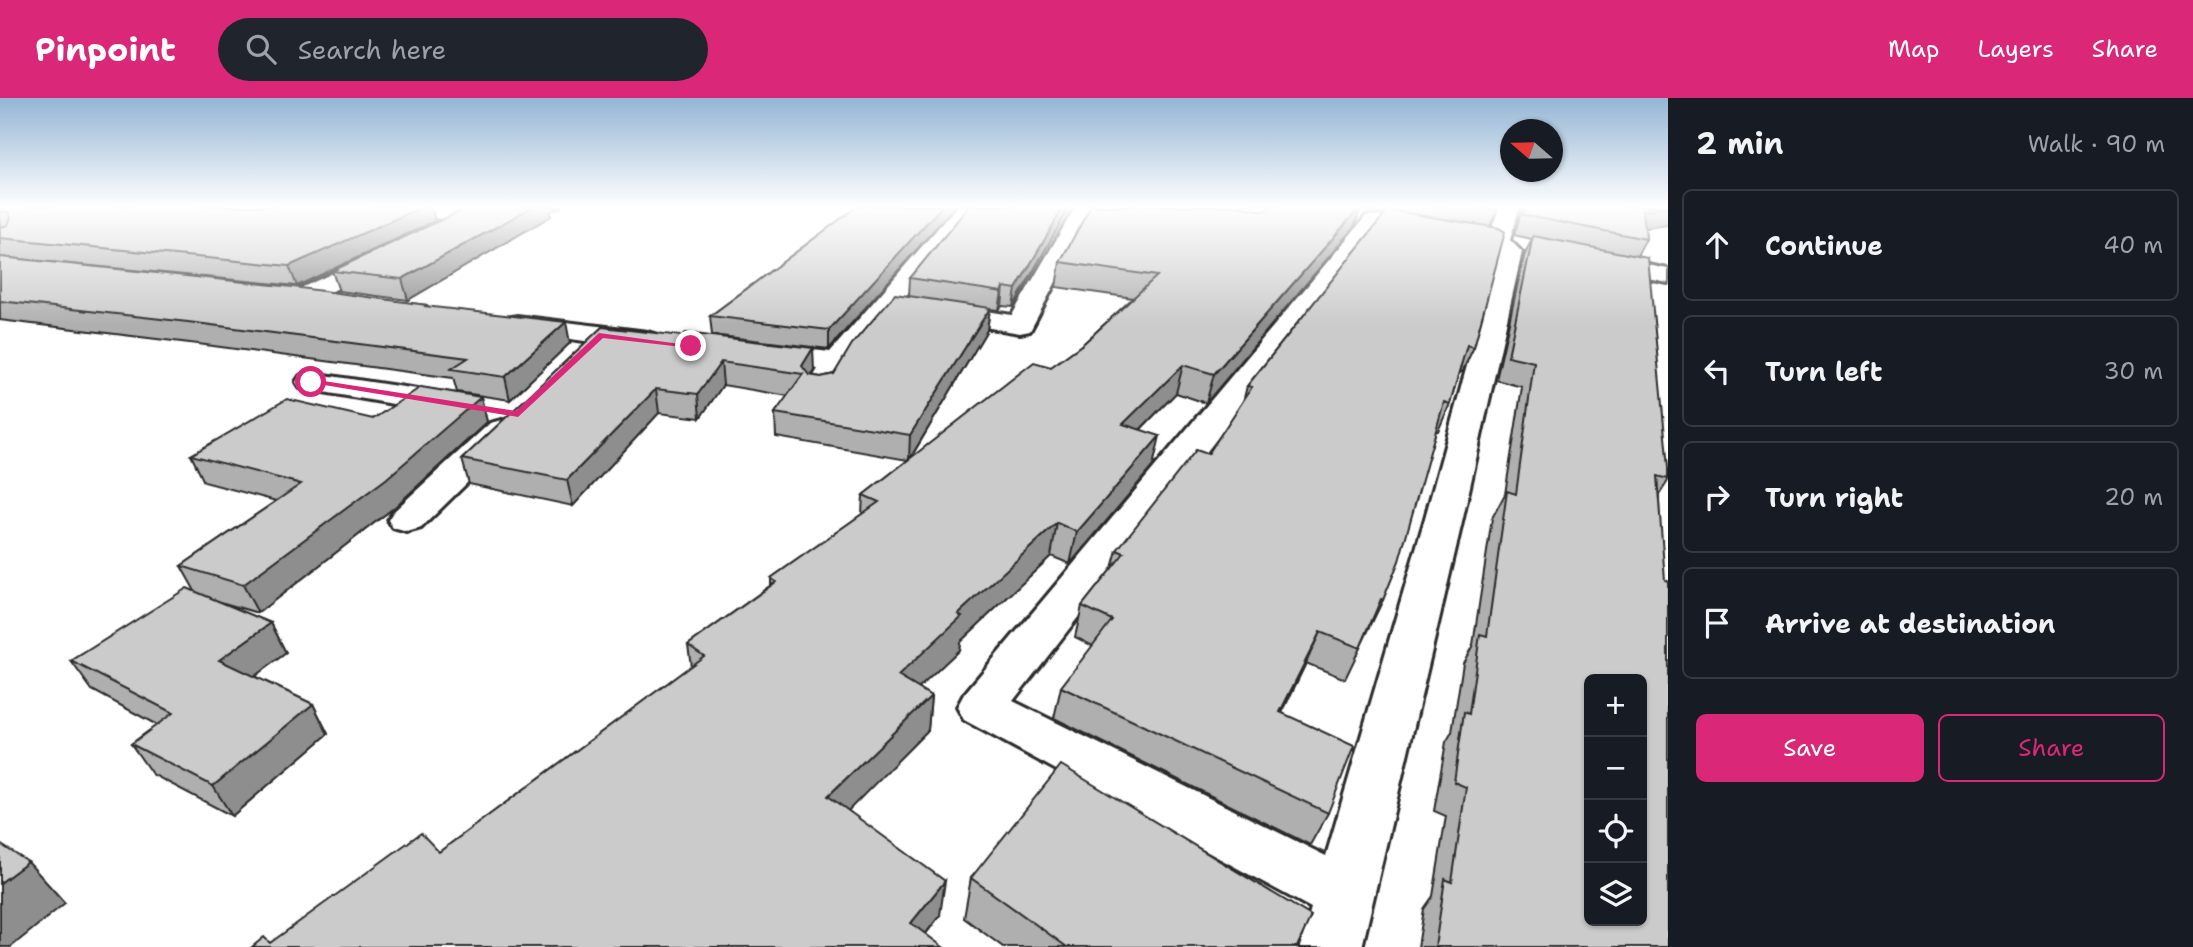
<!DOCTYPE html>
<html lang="en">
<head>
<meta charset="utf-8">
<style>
  :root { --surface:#171b24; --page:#20242c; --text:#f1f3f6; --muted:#9ea1a6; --line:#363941; --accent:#db2777 }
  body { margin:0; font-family:"Shantell Sans",sans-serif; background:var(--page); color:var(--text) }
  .controls { position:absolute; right:21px; bottom:21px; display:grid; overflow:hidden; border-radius:10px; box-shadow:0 2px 5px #0004 }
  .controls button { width:63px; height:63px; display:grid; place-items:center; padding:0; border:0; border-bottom:2px solid var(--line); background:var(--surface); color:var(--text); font:35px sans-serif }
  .compass { position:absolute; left:1500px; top:21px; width:63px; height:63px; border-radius:50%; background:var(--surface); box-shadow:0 2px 5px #0004; rotate:290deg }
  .stop { position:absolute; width:21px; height:21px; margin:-16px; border:5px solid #db2777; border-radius:50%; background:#fff }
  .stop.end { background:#db2777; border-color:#fff; box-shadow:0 2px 7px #0008 }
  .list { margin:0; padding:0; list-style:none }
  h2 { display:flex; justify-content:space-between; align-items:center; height:91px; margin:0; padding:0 28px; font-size:30px }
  h2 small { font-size:23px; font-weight:400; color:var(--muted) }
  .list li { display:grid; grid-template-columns:46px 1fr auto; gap:21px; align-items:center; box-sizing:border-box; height:112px; margin:0 14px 14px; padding:0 14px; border:2px solid var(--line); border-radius:10px }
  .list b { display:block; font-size:26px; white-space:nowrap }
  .list em { font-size:23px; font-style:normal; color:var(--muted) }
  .actions { display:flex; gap:14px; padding:21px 28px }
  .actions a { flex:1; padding:16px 0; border:2px solid var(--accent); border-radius:10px; text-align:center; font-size:24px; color:var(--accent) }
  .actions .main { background:var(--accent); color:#fff }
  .icon { flex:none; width:38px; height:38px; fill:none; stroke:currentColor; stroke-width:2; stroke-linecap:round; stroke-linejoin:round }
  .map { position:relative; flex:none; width:1668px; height:849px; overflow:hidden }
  header { display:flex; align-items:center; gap:42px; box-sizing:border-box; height:98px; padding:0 35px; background:var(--accent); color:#fff }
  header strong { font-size:33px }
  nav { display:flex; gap:38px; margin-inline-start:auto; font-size:24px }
  .search { width:490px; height:63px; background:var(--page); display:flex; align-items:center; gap:18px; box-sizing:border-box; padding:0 24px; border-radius:38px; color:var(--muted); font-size:26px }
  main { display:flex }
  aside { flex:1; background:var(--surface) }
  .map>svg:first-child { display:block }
</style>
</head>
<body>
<header>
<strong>Pinpoint</strong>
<div class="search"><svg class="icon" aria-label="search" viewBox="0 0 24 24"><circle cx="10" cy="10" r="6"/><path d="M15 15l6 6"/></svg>Search here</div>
<nav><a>Map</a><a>Layers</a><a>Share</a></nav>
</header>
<main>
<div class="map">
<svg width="1668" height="849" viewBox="0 0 1668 849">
  <rect width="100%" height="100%" fill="#fff"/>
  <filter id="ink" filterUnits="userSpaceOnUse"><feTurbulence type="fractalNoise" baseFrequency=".0143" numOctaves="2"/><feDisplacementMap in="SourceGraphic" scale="14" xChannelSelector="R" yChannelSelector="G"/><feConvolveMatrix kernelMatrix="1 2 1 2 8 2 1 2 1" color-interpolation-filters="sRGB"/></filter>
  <g filter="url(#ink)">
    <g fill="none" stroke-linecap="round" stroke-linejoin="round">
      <defs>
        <g id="street">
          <path d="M339,108c45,0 97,-7 142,4l3,5 -3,5 -8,1 -124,-9 -7,-2z"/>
          <polygon points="957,108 978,108 904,200 1012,217 1076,108 1096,108 1030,233 1020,235 893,214 850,267 835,293 824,295 813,293 809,286 818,271 750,261 745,255 750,249 760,246 830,254"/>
          <polygon points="1240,108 1283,108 1280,112 1273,114 1203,127 1195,126 1192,121 1195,116"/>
          <polygon points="1500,108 1520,108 1510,142 1522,154 1463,420 1362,849 1300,849 1311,810 964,622 957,609 964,596 1366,118 1382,118 1385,123 1382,128 1013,603 1326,758 1425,420 1498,155 1487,143"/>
          <polygon points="381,153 389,155 393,160 389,165 310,204 301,207 292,204 288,199 292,194"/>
          <polygon points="1599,157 1668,171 1668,185 1591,169 1587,164 1591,159"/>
          <polygon points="517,218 648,234 658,237 662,243 658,249 648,252 507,232 503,226 507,220"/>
          <polygon points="311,275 457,297 468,300 473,307 468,314 457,317 300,290 296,284 300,278"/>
          <polygon points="502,322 514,325 519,332 514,339 421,430 407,434 393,430 388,422 393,414 490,325"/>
        </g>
      </defs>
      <use href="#street" stroke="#2b2b2b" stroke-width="6"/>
      <use href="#street" fill="#fff" fill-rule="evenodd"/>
    </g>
    <g fill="#afafaf" stroke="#2b2b2b" stroke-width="2">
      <polygon points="0,108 431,108 435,123 297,188 0,159"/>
      <polygon points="858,108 829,251 712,237 710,218"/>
      <polygon points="1070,108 1013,209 1002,208 999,212 990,211 987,232 910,361 1051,269 1084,245 1133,200 1056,189 1060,164 1091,108 1235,108 1264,113 1270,108 1499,108 1490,128 1474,249 1462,274 1459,274 1450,306 1438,333 1436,333 1383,502 1345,581 1306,565 1282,615 1328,715 1310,747 1054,620 1061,589 1093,548 1075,539 1082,508 1112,470 1117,452 1208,356 1243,304 1247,288 1385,116 1360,112 1354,129 1206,305 1176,295 1141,331 1153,368 1070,466 1051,458 960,544 959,552 918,590 931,598 928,632 848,712 940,817 926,836 270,845 439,754 691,568 688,547 771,487 771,480 862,416 863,397 908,362 776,339 775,315 788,298 723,287 700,320 659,315 573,408 469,386 462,361 602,229 814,273 811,277 821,279 834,276 909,198 910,180"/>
      <polygon points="1522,108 1668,108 1645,130 1646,141 1637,158 1668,370 1668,383 1659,397 1668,849 1418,849 1424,811 1433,798 1446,718 1434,713 1446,644 1452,634 1463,565 1473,547 1492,420 1505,396 1522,289 1496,282 1524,158 1532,141 1514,137 1523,109"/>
      <polygon points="550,114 551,118 408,202 339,193 332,173"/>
      <polygon points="0,159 427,207 427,208 570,245 510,302 457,294 453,280 198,246 0,222"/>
      <polygon points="481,299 487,324 396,408 258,515 217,503 271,525 286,555 254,578 313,606 328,636 232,718 152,676 131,646 157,627 92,592 71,563 195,493 181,468 276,403 204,384 191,357"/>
      <polygon points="971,780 1297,849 1003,849 964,820"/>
    </g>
    <g fill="#8e8e8e" stroke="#2b2b2b" stroke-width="2">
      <polygon points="424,108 431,108 435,123 297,188 289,168"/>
      <polygon points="534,108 563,108 550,114 551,118 408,202 402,181"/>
      <polygon points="942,108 955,108 829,251 829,232"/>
      <polygon points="1064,108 1070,108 1013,209 1016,191"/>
      <polygon points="1361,108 1354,129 1206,305 1214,276"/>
      <polygon points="1668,109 1668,127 1633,132 1643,112"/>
      <polygon points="1004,189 1002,208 999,212 1002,194"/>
      <polygon points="990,210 987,232 909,362 910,337"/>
      <polygon points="566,224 570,245 510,302 505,279"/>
      <polygon points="813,250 814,273 803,290 802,268"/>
      <polygon points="721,264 723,287 700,320 698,296"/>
      <polygon points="1183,267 1176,295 1117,355 1123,326"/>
      <polygon points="656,291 659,315 573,408 567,382"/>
      <polygon points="481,299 487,324 396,408 258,515 243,487"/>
      <polygon points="1160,338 1153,368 1070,466 1077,434"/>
      <polygon points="1057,425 1051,458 960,544 959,552 896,612 898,578 958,516"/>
      <polygon points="271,525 286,555 236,592 219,562"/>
      <polygon points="1320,534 1306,565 1266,646 1280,614"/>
      <polygon points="931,598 928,632 829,732 828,698"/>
      <polygon points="313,606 328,636 232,718 213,688"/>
      <polygon points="28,764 65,805 11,849 0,849 0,785"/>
      <polygon points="945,783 940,817 915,849 911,825"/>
    </g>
    <g fill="#cbcbcb" stroke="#2b2b2b" stroke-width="2" fill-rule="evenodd">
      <polygon points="0,108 424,108 289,168 0,140 0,129 8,127 11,119 8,114 0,113"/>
      <polygon points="471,108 534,108 402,181 332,173"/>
      <polygon points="858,108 942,108 829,232 710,218"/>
      <polygon points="969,108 1064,108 1016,191 1004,189 1002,194 910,180"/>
      <polygon points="1091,108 1235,108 1264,113 1270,108 1361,108 1214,276 1183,267 1123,326 1160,338 1077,434 1057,425 958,516 962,518 898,578 931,598 828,698 945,783 911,825 943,849 252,849 264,839 270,845 421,735 439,754 704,558 688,547 776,484 771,480 879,404 863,397 1034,264 1051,269 1084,245 1157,178 1060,164"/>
      <polygon points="1467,108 1499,108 1497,112"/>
      <polygon points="1526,108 1668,108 1668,109 1643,112 1646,141 1523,117"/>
      <polygon points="1388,112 1499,130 1505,134 1474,249 1467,247 1450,306 1444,304 1399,463 1383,502 1381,501 1360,550 1320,534 1280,614 1354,648 1328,715 1061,589 1112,522 1082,508 1124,455 1117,452 1196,352 1208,356 1252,289 1247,288"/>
      <path d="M1533,138l115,22 20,210v11l-11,-3 8,104 3,1v366h-233l10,-68 7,3 14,-95 -12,-5 10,-70 5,2 11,-80 7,2 20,-145 9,3 18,-132 -26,-6zM1589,581h53v242h-53z"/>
      <polygon points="0,159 293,189 427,207 424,208 566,224 505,279 451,271 468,260 188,224 0,203"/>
      <polygon points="895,196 990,210 910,337 775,315 803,276 721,264 698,296 656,291 567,382 462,361 602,229 682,238 686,235 813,250 802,268 809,277 821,279 834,276 852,246"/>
      <polygon points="421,289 481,299 386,381 243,487 181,468 301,386 191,357 287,301 373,321"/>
      <polygon points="187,490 271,525 219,562 313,606 213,688 131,646 173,615 71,563"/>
      <polygon points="1061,667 1311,818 1297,849 1067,849 971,780"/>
      <polygon points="0,746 28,764 0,785"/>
    </g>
  </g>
  <linearGradient id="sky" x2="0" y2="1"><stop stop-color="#94b5d4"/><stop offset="0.48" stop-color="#fff"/><stop offset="1" stop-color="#fff" stop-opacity="0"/></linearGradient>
  <rect width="1668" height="227" fill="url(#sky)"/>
  <polygon fill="#db2777" points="599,235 695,248 691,250 603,240 518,319 306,284 311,281 516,313"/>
</svg>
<div class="controls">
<button>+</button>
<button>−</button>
<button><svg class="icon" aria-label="locate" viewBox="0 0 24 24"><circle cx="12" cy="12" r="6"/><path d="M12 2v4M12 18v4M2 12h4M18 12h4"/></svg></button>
<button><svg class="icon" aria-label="layers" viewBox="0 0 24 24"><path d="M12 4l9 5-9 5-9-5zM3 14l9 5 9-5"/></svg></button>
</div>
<svg class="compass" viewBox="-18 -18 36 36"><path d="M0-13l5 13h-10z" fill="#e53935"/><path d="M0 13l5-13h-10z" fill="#9ea1a6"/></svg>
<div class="stop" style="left:311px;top:284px"></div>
<div class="stop end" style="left:691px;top:248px"></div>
</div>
<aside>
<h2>2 min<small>Walk · 90 m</small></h2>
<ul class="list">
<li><svg class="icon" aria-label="ahead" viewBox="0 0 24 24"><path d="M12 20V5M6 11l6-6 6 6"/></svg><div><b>Continue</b></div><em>40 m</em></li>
<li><svg class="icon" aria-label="left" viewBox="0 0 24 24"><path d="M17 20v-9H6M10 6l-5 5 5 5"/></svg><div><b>Turn left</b></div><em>30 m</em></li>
<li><svg class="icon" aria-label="right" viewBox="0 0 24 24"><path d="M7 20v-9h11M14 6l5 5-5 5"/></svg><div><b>Turn right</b></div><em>20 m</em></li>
<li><svg class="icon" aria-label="arrive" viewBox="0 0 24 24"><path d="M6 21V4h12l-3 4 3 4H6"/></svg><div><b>Arrive at destination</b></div></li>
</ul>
<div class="actions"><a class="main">Save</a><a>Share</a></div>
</aside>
</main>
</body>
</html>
